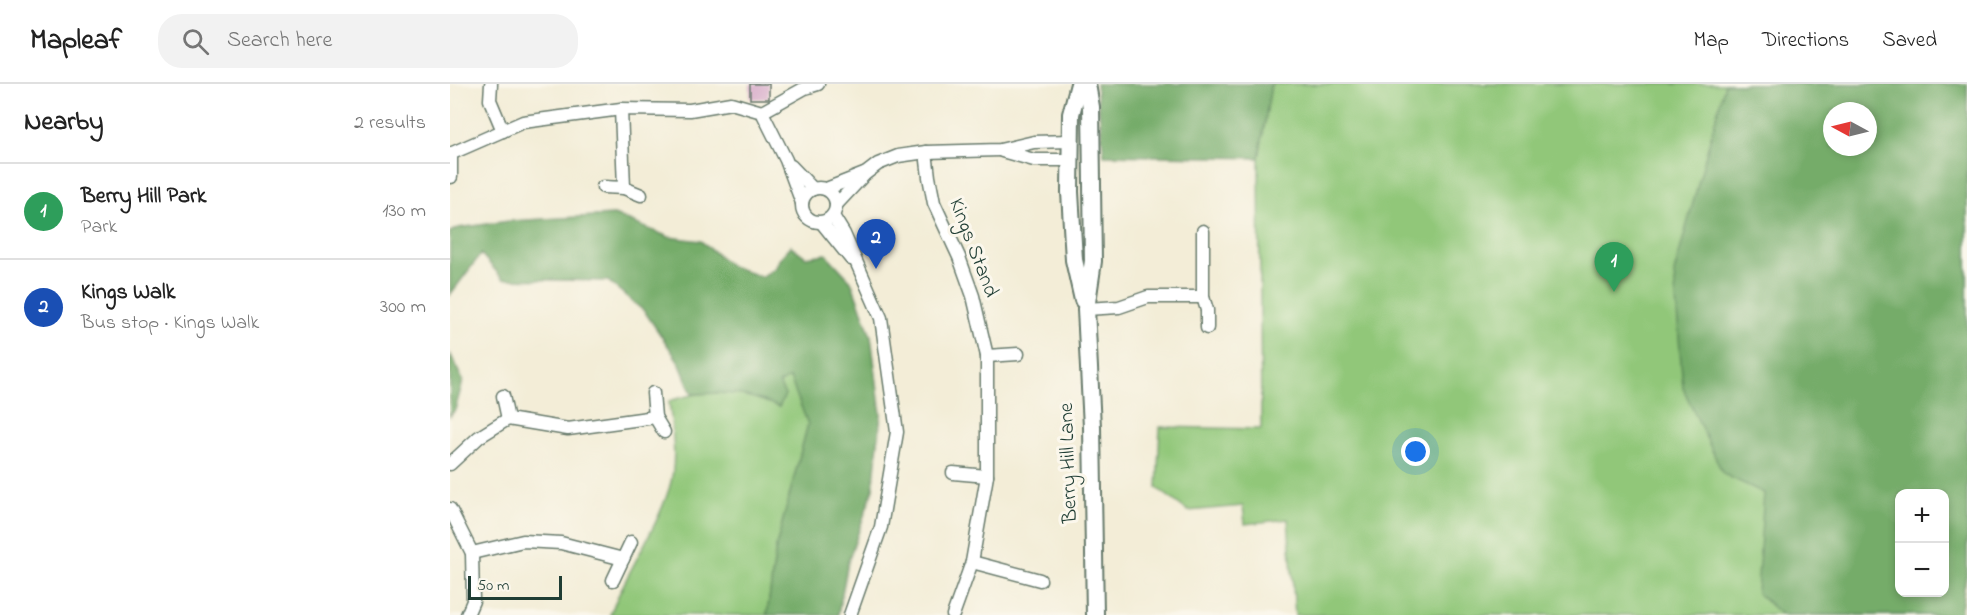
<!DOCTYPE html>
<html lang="en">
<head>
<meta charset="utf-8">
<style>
  :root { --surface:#fff; --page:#f2f2f2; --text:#222; --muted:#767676; --line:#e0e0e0; --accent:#1f6fb2 }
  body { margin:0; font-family:"Indie Flower",sans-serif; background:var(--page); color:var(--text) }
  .controls { position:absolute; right:18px; bottom:18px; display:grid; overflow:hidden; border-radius:12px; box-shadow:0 3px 9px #0003 }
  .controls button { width:54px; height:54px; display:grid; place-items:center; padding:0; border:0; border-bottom:2px solid var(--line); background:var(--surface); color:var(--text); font:30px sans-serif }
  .compass { position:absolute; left:1373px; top:18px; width:54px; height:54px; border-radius:50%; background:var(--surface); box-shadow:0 3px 9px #0003; rotate:277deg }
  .scale { position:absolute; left:18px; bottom:15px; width:94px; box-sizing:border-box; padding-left:6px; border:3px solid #1f3d34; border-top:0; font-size:16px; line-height:21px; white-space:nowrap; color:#1f3d34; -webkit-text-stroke:4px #fbf7ec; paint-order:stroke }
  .you { position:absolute; left:966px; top:368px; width:21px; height:21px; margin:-15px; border:4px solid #fff; border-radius:50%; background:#1a73e8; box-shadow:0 0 0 9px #1a73e833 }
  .badge { display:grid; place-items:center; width:39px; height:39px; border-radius:50%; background:var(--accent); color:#fff; font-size:20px; font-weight:700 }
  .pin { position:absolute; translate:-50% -50px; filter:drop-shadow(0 2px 3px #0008) }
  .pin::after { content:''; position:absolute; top:32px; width:21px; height:18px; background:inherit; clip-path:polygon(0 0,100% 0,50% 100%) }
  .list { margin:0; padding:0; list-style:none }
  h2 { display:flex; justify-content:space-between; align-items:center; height:78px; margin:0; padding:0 24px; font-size:26px }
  h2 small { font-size:20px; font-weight:400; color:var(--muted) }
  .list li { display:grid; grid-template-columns:39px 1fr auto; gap:18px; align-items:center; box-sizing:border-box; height:96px; padding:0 24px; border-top:2px solid var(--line) }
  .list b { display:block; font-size:22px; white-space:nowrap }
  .list p { margin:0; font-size:20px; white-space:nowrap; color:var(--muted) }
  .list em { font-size:20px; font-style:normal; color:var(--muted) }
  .icon { flex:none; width:33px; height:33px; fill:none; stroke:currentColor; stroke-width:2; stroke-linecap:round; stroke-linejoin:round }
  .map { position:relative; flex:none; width:1517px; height:531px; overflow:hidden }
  header { display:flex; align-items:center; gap:36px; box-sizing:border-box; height:84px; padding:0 30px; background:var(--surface); border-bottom:2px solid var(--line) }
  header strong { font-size:28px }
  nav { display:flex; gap:33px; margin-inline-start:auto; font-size:21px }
  .search { width:420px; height:54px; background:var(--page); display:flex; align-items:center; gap:15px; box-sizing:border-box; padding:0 21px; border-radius:24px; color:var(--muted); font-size:22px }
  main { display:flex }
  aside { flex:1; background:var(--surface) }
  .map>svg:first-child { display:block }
</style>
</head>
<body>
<header>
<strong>Mapleaf</strong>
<div class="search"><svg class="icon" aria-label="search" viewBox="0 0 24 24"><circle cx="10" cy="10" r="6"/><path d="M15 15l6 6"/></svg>Search here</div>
<nav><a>Map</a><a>Directions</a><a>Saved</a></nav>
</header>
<main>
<aside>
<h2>Nearby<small>2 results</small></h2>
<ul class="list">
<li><span class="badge" style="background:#2e9e5b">1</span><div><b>Berry Hill Park</b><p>Park</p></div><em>130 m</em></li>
<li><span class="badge" style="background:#1a4fb4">2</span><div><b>Kings Walk</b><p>Bus stop · Kings Walk</p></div><em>300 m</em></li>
</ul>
</aside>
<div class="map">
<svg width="1517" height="531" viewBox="0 0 1517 531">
  <rect width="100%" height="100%" fill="#fbf7ec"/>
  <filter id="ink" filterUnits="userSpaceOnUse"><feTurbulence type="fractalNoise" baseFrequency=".0167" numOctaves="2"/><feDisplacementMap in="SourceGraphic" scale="12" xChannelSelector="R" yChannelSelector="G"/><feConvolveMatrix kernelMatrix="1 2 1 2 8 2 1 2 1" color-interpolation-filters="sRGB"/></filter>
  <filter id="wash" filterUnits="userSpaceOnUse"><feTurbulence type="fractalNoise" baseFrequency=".008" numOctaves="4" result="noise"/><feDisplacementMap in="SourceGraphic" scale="24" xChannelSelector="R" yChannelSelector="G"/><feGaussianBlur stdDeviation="1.35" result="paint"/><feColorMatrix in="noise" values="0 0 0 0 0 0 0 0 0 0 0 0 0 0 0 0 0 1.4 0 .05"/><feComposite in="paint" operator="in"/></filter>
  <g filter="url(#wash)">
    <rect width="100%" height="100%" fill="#f3edd7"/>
    <g fill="#91c779" stroke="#588256" stroke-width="1.5" fill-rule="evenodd">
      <path d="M821,0h696v485l-7,46h-665l-7,-96 -43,5 -2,-18 -55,5 -31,-23 3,-61 101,2 -2,-271zM1382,27h36v36h-36zM1450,410h44v98h-44z"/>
      <path d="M340,293l18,47 -32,123 -9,68h-157c16,-43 45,-82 59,-126 9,-27 3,-61 0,-88 42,-13 70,-11 110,6v-24z"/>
    </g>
    <g fill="#74ac69" stroke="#4a744e" stroke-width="1.5" fill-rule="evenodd">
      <polygon points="646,0 821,0 809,74 654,71"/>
      <path d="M1275,0h242v485l-7,46h-178l-25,-22 7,-100 -41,-19 -40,-86 -9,-115zM1382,27h36v36h-36zM1450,410h44v98h-44z"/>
      <path d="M164,131l55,22 32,4 30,25 31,11 14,-10 4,-9 11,-12 15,11 20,-3 25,27 20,55 10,78 -8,76 -25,72 -10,53h-71l9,-68 32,-123 -18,-46 -11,5 6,12 -6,12c-35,-15 -49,-15 -87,-13l-13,-32 -34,-50 -37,-31 -105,-2 -22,-25 -31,41v-63l8,-4 51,-7z"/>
      <polygon points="0,269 13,297 5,326 0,332"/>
    </g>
    <g id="blocks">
      <rect fill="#d2a0c5" x="300" y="0" width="19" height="15"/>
    </g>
  </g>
  <g filter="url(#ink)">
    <use href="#blocks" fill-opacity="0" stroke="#697b6d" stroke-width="1.5"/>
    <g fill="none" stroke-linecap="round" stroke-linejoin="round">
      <defs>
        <g id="street">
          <polyline points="41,0 40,16 53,47"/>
          <polyline points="171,25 174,104"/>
          <polyline points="312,28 355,4 368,0"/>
          <polyline points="552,67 584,76 620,76"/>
          <polyline points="476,68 479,93 484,119 509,173 523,212 537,272 537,392 522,478 503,531"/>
          <polyline points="0,70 73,38 171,25 240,26 281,19 312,28 336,76 352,119"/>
          <polyline points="1,70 1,93"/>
          <polyline points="341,82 363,105"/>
          <polyline points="153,103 174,104 191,111"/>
          <circle cx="369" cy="121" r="17"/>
          <polyline points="376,105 414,90"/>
          <polyline points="386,121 415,90 428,80 448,72 476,68 550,66 584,58 620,57"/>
          <polyline points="383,132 394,150 431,234 447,348 431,443 400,531"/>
          <polyline points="372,139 401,175"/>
          <polyline points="753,213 757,226 757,244"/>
          <polyline points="636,225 669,223 698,213 753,213 753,147"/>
          <polyline points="537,272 568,270"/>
          <polyline points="203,309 205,333 214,348"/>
          <polyline points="53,312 58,335"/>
          <polyline points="0,380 29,353 58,335 118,345 205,333"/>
          <polyline points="503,389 537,392"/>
          <polyline points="0,425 22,469 23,517 17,531"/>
          <polyline points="22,469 73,457 111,459 173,475"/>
          <polyline points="522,478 590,496"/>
          <polyline points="163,496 181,458"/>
        </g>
        <g id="secondary">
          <polyline points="629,0 621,30 620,108 624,176 633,216"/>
          <polyline points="637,0 641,23 643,177 636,225 642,343 645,531"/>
        </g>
      </defs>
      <use href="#street" stroke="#697b6d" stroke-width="15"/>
      <use href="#secondary" stroke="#697b6d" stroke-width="20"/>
      <use href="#street" stroke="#fff" stroke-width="12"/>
      <use href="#secondary" stroke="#fff" stroke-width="16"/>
    </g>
  </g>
  <g text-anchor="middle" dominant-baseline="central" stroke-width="6" stroke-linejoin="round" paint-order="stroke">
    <g font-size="21" fill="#1f3d34" stroke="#fbf7ec">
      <text transform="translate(523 164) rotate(69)">Kings Stand</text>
      <text transform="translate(619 379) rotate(-92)">Berry Hill Lane</text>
    </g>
  </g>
</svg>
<div class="controls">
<button>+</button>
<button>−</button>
</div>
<svg class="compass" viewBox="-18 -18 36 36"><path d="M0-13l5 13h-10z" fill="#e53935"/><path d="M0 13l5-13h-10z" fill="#767676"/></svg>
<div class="scale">50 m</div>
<div class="you"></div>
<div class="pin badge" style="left:1164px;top:208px;background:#2e9e5b">1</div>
<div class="pin badge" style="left:426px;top:185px;background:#1a4fb4">2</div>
</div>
</main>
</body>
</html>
